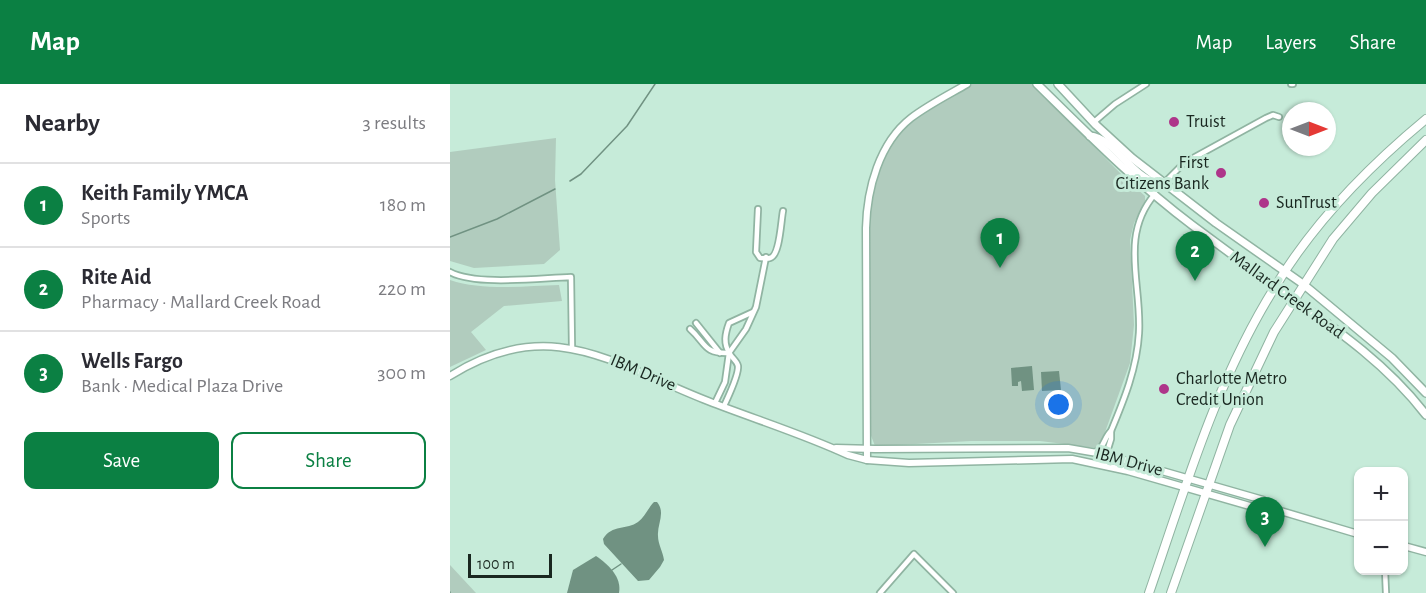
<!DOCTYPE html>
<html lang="en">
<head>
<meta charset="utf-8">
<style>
  :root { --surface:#fff; --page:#f2f2f3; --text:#2b2b33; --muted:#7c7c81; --line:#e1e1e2; --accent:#0b8043 }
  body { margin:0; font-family:"Alegreya Sans",sans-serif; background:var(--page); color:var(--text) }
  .controls { position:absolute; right:18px; bottom:18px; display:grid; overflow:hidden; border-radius:12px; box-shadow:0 2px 4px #0004 }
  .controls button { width:54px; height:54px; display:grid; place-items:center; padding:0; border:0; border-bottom:2px solid var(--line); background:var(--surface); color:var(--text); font:30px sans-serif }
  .compass { position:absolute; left:832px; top:18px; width:54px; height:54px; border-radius:50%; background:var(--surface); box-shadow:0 2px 4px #0004; rotate:90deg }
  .scale { position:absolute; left:18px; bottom:15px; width:84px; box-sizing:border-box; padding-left:6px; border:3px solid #192720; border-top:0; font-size:16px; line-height:21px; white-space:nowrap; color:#192720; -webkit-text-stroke:4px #c6ebd9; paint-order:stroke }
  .you { position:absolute; left:609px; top:321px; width:21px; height:21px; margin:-15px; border:4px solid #fff; border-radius:50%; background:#1a73e8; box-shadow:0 0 0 9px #1a73e833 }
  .badge { display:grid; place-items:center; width:39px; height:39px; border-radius:50%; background:var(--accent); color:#fff; font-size:20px; font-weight:700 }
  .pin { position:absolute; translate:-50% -50px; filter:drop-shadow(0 2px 3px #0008) }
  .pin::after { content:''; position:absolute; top:32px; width:21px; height:18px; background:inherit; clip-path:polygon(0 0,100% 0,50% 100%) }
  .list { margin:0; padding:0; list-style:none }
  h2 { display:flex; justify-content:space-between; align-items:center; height:78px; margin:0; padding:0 24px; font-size:26px }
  h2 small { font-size:20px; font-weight:400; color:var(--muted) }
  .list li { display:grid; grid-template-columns:39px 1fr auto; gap:18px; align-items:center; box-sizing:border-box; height:84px; padding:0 24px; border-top:2px solid var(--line) }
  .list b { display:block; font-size:22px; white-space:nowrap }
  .list p { margin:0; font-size:20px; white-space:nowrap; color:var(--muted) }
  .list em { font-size:20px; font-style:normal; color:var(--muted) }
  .actions { display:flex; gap:12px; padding:18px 24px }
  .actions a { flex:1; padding:14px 0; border:2px solid var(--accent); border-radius:12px; text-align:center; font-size:21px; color:var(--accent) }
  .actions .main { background:var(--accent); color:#fff }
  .map { position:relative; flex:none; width:976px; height:509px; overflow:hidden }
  header { display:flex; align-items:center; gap:36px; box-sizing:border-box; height:84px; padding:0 30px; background:var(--accent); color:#fff }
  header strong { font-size:28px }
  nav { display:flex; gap:33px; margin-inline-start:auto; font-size:21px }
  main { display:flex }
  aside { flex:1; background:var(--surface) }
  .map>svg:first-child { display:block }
</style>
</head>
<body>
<header>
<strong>Map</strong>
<nav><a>Map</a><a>Layers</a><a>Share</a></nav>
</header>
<main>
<aside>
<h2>Nearby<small>3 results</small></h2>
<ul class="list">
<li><span class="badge">1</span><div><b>Keith Family YMCA</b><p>Sports</p></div><em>180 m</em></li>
<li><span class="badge">2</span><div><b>Rite Aid</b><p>Pharmacy · Mallard Creek Road</p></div><em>220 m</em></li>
<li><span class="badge">3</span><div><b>Wells Fargo</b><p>Bank · Medical Plaza Drive</p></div><em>300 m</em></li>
</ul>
<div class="actions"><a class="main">Save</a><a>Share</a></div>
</aside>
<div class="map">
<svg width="976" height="509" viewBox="0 0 976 509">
  <rect width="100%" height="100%" fill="#c6ebd9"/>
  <g fill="#b1ccbe">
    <polygon points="522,0 583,0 672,91 695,112 695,117 684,139 680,156 684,241 680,279 650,362 646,364 590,357 521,357 429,362 425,362 420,349 419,132 425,94 438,65 456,43 486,20"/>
    <polygon points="106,54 105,96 110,166 94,180 24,184 0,177 0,68"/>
    <path d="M0,196c33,11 74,6 109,5l3,16 -58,5 -33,26 15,18 -36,17z"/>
    <polygon points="0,481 26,509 0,509"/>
  </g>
  <g fill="#709282">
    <polygon points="582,282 584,306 572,307 571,297 568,298 568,302 562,302 561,284"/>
    <polygon points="609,287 611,306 592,307 591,288"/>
    <path d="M204,418h3c9,11 0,22 1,34 0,8 5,16 6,24l-4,7 -11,13 -11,1 -34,-37 -1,-5c9,-15 24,-9 35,-17 7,-5 10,-14 16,-20z"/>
    <path d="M146,472c12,8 26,21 23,37h-52l6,-23z"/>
  </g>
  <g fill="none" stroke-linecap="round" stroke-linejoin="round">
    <g stroke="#709282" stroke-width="1.5">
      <polyline points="120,97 131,90 177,42 205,0"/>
      <polyline points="0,153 47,135 105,105"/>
      <polyline points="162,486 171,480"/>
      <polyline points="0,508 0,509"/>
    </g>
    <defs>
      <g id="minor">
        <polyline points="841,0 843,0"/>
        <polyline points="644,38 665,20 696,0"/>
        <polyline points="714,99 734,79 816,34 823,31 829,33"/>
        <path d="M308,125l-2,43 4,6c4,0 7,1 10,0 10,-2 11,-38 13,-47"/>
        <path d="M0,188c27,14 89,6 121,5l1,71"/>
        <polyline points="246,239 270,269"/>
        <path d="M240,245c16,14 13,25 39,24"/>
        <polyline points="265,319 275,298 279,269 296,245 306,223 316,173"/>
        <path d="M274,322c4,-9 15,-31 14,-40 -1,-5 -6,-8 -8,-12 -7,-10 -5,-20 -1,-31l24,-11"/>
        <path d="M645,368c9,-3 9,-15 16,-21"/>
        <path d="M653,381l8,-26v-8c13,-31 26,-63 28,-98 3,-49 -20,-97 16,-139"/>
        <polyline points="935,486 936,509"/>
        <polyline points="430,509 464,470 503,509"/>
      </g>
      <g id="tertiary">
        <path d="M0,292c100,-63 163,-12 258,25 46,18 95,33 140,54l19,5 42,3 163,-4 56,12 132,38 7,-2 91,27"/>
        <polyline points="386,364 425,365 618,364 653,370 813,416 817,423"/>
        <path d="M417,376l-1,-232c1,-39 13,-85 45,-110 17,-13 37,-23 56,-34"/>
        <polyline points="954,462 976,468"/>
      </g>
      <g id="secondary">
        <path d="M587,0c50,49 99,99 155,141 31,23 62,46 93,68 51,36 103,72 141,122"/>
        <polyline points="608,0 646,41 682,74 766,139 853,200 942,274 976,309"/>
        <path d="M640,52c26,2 46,50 74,47"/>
      </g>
      <g id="primary">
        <path d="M699,509c36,-104 67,-212 126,-306 39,-65 93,-120 151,-168"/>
        <polyline points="721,509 780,341 824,248 883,155 922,109 976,56"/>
      </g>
    </defs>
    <use href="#minor" stroke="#90b4a2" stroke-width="8"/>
    <use href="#tertiary" stroke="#90b4a2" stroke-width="9"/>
    <use href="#secondary" stroke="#90b4a2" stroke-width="10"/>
    <use href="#primary" stroke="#90b4a2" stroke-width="10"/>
    <use href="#minor" stroke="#fff" stroke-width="4.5"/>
    <use href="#tertiary" stroke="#fff" stroke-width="6"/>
    <use href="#secondary" stroke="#fff" stroke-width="7"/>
    <use href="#primary" stroke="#fff" stroke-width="8"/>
  </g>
  <g fill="#ae358a" stroke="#c6ebd9" stroke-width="2">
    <circle cx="724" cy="38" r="6"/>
    <circle cx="771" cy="89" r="6"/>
    <circle cx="814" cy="119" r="6"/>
    <circle cx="714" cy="305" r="6"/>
  </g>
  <g text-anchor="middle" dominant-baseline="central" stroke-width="6" stroke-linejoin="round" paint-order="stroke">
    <g font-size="18" fill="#192720" stroke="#c6ebd9" text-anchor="start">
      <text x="736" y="38">Truist</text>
      <text x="759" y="79" text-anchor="end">First<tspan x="759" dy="21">Citizens Bank</tspan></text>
      <text x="826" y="119">SunTrust</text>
      <text x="726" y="295">Charlotte Metro<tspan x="726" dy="21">Credit Union</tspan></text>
    </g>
    <g font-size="18" fill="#192720" stroke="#c6ebd9">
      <text transform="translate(837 211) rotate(36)">Mallard Creek Road</text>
      <text transform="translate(193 289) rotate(23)">IBM Drive</text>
      <text transform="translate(679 378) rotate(15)">IBM Drive</text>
    </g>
  </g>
</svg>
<div class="controls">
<button>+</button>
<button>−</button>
</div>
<svg class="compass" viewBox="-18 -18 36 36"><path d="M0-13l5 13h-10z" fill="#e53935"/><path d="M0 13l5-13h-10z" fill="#7c7c81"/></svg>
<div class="scale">100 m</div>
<div class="you"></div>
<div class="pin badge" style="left:550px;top:184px">1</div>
<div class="pin badge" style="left:745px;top:197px">2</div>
<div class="pin badge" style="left:815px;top:463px">3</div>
</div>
</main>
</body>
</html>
